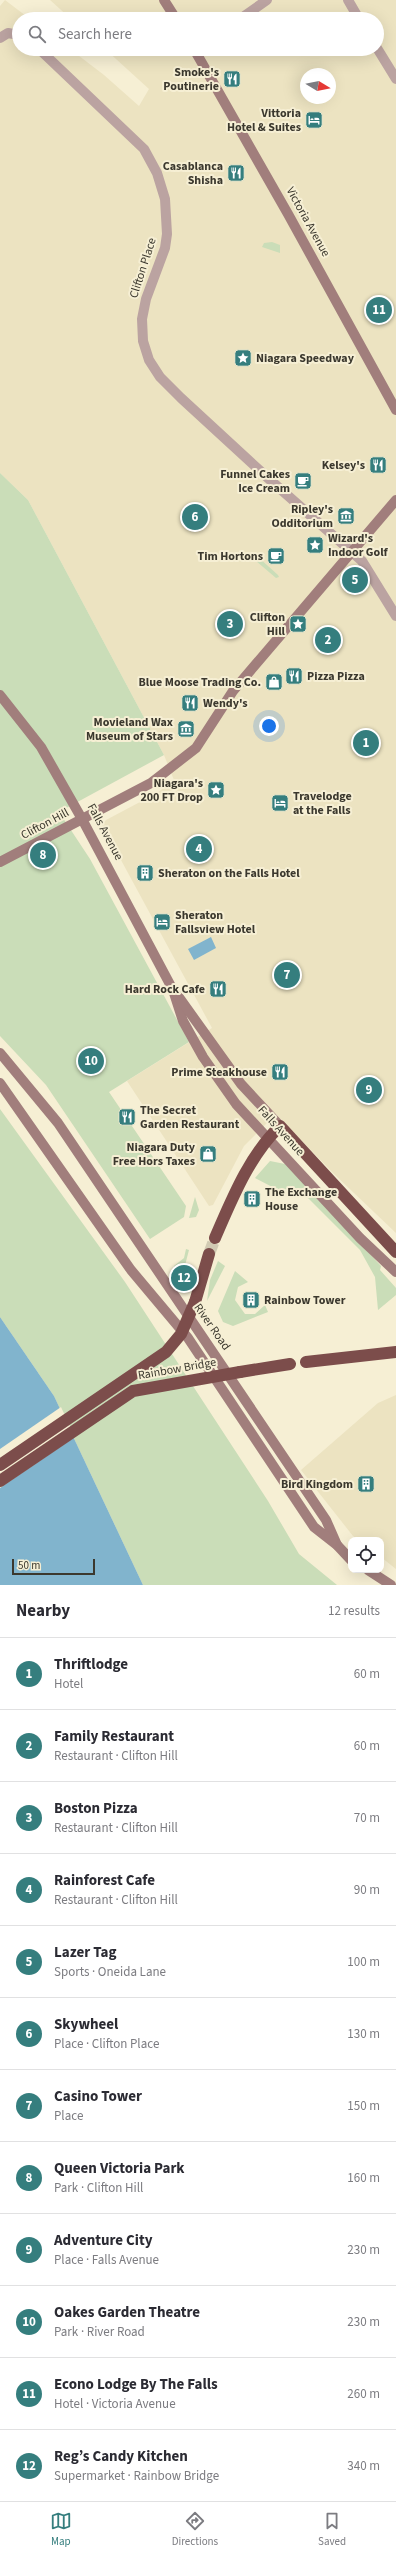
<!DOCTYPE html>
<html lang="en">
<head>
<meta charset="utf-8">
<style>
  :root { --surface:#fff; --page:#f2f2f3; --text:#2b2b33; --muted:#7c7c81; --line:#e1e1e2; --accent:#357e7e }
  body { margin:0; font-family:"Source Sans 3",sans-serif; background:var(--page); color:var(--text) }
  .controls { position:absolute; right:12px; bottom:12px; display:grid; overflow:hidden; border-radius:8px; box-shadow:0 4px 16px #0002 }
  .controls button { width:36px; height:36px; display:grid; place-items:center; padding:0; border:0; border-bottom:1px solid var(--line); background:var(--surface); color:var(--text); font:20px sans-serif }
  .compass { position:absolute; left:300px; top:68px; width:36px; height:36px; border-radius:50%; background:var(--surface); box-shadow:0 4px 16px #0002; rotate:100deg }
  .scale { position:absolute; left:12px; bottom:10px; width:83px; box-sizing:border-box; padding-left:4px; border:2px solid #3b382e; border-top:0; font-size:11px; line-height:14px; white-space:nowrap; color:#3b382e; -webkit-text-stroke:3px #f6efd4; paint-order:stroke }
  .you { position:absolute; left:269px; top:726px; width:14px; height:14px; margin:-10px; border:3px solid #fff; border-radius:50%; background:#1a73e8; box-shadow:0 0 0 6px #1a73e833 }
  .badge { display:grid; place-items:center; width:26px; height:26px; border-radius:50%; background:var(--accent); color:#fff; font-size:13px; font-weight:700 }
  .pin { position:absolute; translate:-50% -50%; border:2px solid #fff; box-shadow:0 1px 4px #0006 }
  .list { margin:0; padding:0; list-style:none }
  h2 { display:flex; justify-content:space-between; align-items:center; height:52px; margin:0; padding:0 16px; font-size:17px }
  h2 small { font-size:13px; font-weight:400; color:var(--muted) }
  .list li { display:grid; grid-template-columns:26px 1fr auto; gap:12px; align-items:center; box-sizing:border-box; height:72px; padding:0 16px; border-top:1px solid var(--line) }
  .list b { display:block; font-size:15px; white-space:nowrap }
  .list p { margin:0; font-size:13px; white-space:nowrap; color:var(--muted) }
  .list em { font-size:13px; font-style:normal; color:var(--muted) }
  .icon { flex:none; width:22px; height:22px; fill:none; stroke:currentColor; stroke-width:2; stroke-linecap:round; stroke-linejoin:round }
  .map { position:relative; flex:none; width:396px; height:1585px; overflow:hidden }
  .search { position:absolute; background:var(--surface); box-shadow:0 4px 16px #0002; left:12px; right:12px; top:12px; height:44px; display:flex; align-items:center; gap:10px; box-sizing:border-box; padding:0 14px; border-radius:22px; color:var(--muted); font-size:15px }
  .sheet { height:916px; background:var(--surface) }
  nav { display:flex; justify-content:space-around; align-items:center; box-sizing:border-box; height:56px; border-top:1px solid var(--line); background:var(--surface); font-size:11px; color:var(--muted) }
  nav a { display:grid; justify-items:center; gap:2px }
  nav .on { color:var(--accent) }
  .map>svg:first-child { display:block }
</style>
</head>
<body>
<div class="map">
<svg width="396" height="1585" viewBox="0 0 396 1585">
  <rect width="100%" height="100%" fill="#f6efd4"/>
  <g fill="#ece3c1" fill-rule="evenodd">
    <path d="M5,0l25,19h-11v30h51l34,26 35,31 10,-17 -44,-40h272v-30h-306l-21,-19h346v1233l-63,-60 -57,-59 -32,32 -31,59 -4,1 -82,-125 85,-53 -110,-203 4,-5 51,-27 17,-13 -10,-25 -136,-255 -28,-27v-467zM306,74h24v24h-24z"/>
    <polygon points="396,1395 396,1569 381,1557 381,1540 358,1540 353,1536 301,1470 378,1403"/>
  </g>
  <g fill="#caddb8">
    <polygon points="272,242 280,245 280,253 262,247 264,243"/>
    <polygon points="0,473 28,500 164,755 59,812 90,859 189,1042 109,1092 186,1206 184,1217 150,1239 46,1085 0,1036"/>
    <polygon points="258,557 278,575 279,577 276,578 256,561"/>
    <polygon points="0,1109 125,1282 268,1501 299,1554 337,1585 143,1585 54,1396 0,1317"/>
    <polygon points="270,1161 285,1164 297,1174 381,1266 380,1270 396,1288 396,1295 378,1310 375,1277 360,1250 304,1194 290,1189 278,1190 255,1178"/>
    <polygon points="195,1197 199,1210 196,1217 189,1218"/>
    <polygon points="186,1249 189,1250 183,1273 185,1283 174,1266 184,1258"/>
    <polygon points="218,1261 225,1266 207,1301 210,1280"/>
    <polygon points="235,1271 248,1282 238,1287 235,1300 245,1314 255,1314 265,1305 268,1312 233,1326 223,1322 218,1311"/>
  </g>
  <g fill="#81b4cd">
    <polygon points="211,937 216,948 194,960 188,949"/>
    <polygon points="0,1317 54,1396 143,1585 0,1585"/>
  </g>
  <polygon fill="#f6efd4" points="61,1407 75,1437 0,1488 0,1449"/>
  <g fill="none" stroke-linecap="round" stroke-linejoin="round">
    <polyline stroke="#d1cab3" stroke-width="12" stroke-dasharray="12 6" stroke-linecap="butt" points="209,1254 215,1238"/>
    <g stroke="#bba3a1" stroke-width="10">
      <polyline points="348,0 359,19"/>
      <polyline points="240,19 267,0"/>
      <polyline points="0,38 8,33 19,35"/>
      <polyline points="377,48 396,79"/>
      <polyline points="39,49 144,149 157,173 165,199 167,234 165,248 146,299 142,319 143,341 149,360 160,377 181,398 269,479 362,561 396,616"/>
    </g>
    <g stroke="#a17e7c" stroke-width="10">
      <polyline points="164,0 176,19"/>
      <polyline points="194,49 288,214 396,410"/>
      <polyline points="0,695 41,747 82,819 173,990 183,1021 203,1057 236,1104 360,1238 396,1272"/>
      <polyline points="0,862 151,783 196,748 233,691 396,500"/>
      <polyline points="178,996 241,1084 280,1126"/>
      <polyline points="0,1053 58,1123 326,1520 337,1545"/>
      <polyline points="0,1083 131,1270 188,1338 314,1527 337,1545 351,1560"/>
      <polyline points="368,1570 391,1585"/>
    </g>
    <g stroke="#7c4d4b" stroke-width="12">
      <path d="M215,1238c17,-39 34,-82 65,-112l116,126"/>
      <polyline points="195,1302 209,1254"/>
      <polyline points="306,1362 396,1352"/>
      <polyline points="240,1372 290,1364"/>
    </g>
    <g stroke="#7c4d4b" stroke-width="12">
      <polyline points="0,1465 166,1352 181,1334 195,1302"/>
      <polyline points="0,1481 133,1391 240,1372"/>
    </g>
  </g>
  <defs>
    <symbol id="restaurant-square" viewBox="-11 -11 22 22"><rect x="-9" y="-9" width="18" height="18" rx="4" fill="#357e7e" stroke="#f6efd4"/><path d="M-5-6h1v4h1v-4h1v4h1v-4h1v5L-1.5 .5V6h-2V.5L-5-1ZM5-6V6H3V1.5H1.5Q1.5-4 5-6Z" fill="#fff"/></symbol>
    <symbol id="hotel-square" viewBox="-11 -11 22 22"><rect x="-9" y="-9" width="18" height="18" rx="4" fill="#357e7e" stroke="#f6efd4"/><path d="M-6-4.5h1.5V1H6V5H4.5V3h-9V5H-6ZM-4 0a1.8 1.8 0 1 1 3.6 0ZM.5 0V-2.5h3Q6-2.5 6 0Z" fill="#fff"/></symbol>
    <symbol id="sight-square" viewBox="-11 -11 22 22"><rect x="-9" y="-9" width="18" height="18" rx="4" fill="#357e7e" stroke="#f6efd4"/><path d="M0-6L1.8-2.2L6-1.7L2.9 1.2L3.7 5.4L0 3.3L-3.7 5.4L-2.9 1.2L-6-1.7L-1.8-2.2Z" fill="#fff"/></symbol>
    <symbol id="cafe-square" viewBox="-11 -11 22 22"><rect x="-9" y="-9" width="18" height="18" rx="4" fill="#357e7e" stroke="#f6efd4"/><path d="M-5.5-4.5H6V0H3Q3 3.5 0 3.5H-2.5Q-5.5 3.5-5.5 0ZM3-3.2v2h1.7v-2ZM-6 4.5H4V6H-6Z" fill="#fff"/></symbol>
    <symbol id="museum-square" viewBox="-11 -11 22 22"><rect x="-9" y="-9" width="18" height="18" rx="4" fill="#357e7e" stroke="#f6efd4"/><path d="M0-6L6-3V-2H-6V-3ZM-5-1h2V3h-2ZM-1-1h2V3h-2ZM3-1h2V3H3ZM-6 4H6V6H-6Z" fill="#fff"/></symbol>
    <symbol id="shop-square" viewBox="-11 -11 22 22"><rect x="-9" y="-9" width="18" height="18" rx="4" fill="#357e7e" stroke="#f6efd4"/><path d="M-5-2.5h2.3a2.7 3.5 0 0 1 5.4 0H5L5.5 6h-11ZM-1.5-2.5h3a1.5 2.3 0 0 0-3 0Z" fill="#fff"/></symbol>
    <symbol id="building-square" viewBox="-11 -11 22 22"><rect x="-9" y="-9" width="18" height="18" rx="4" fill="#357e7e" stroke="#f6efd4"/><path d="M-4-6H4V6H1V3H-1V6H-4ZM-2.5-4.3h1.7v1.8h-1.7ZM.8-4.3h1.7v1.8H.8ZM-2.5-1h1.7V.8h-1.7ZM.8-1h1.7V.8H.8Z" fill="#fff"/></symbol>
  </defs>
  <g fill-rule="evenodd">
    <use href="#restaurant-square" x="222" y="69" width="20" height="20"/>
    <use href="#hotel-square" x="304" y="110" width="20" height="20"/>
    <use href="#restaurant-square" x="226" y="163" width="20" height="20"/>
    <use href="#sight-square" x="233" y="348" width="20" height="20"/>
    <use href="#restaurant-square" x="368" y="455" width="20" height="20"/>
    <use href="#cafe-square" x="293" y="471" width="20" height="20"/>
    <use href="#museum-square" x="336" y="506" width="20" height="20"/>
    <use href="#sight-square" x="305" y="535" width="20" height="20"/>
    <use href="#cafe-square" x="266" y="546" width="20" height="20"/>
    <use href="#sight-square" x="288" y="614" width="20" height="20"/>
    <use href="#restaurant-square" x="284" y="666" width="20" height="20"/>
    <use href="#shop-square" x="264" y="672" width="20" height="20"/>
    <use href="#restaurant-square" x="180" y="693" width="20" height="20"/>
    <use href="#museum-square" x="176" y="719" width="20" height="20"/>
    <use href="#sight-square" x="206" y="780" width="20" height="20"/>
    <use href="#hotel-square" x="270" y="793" width="20" height="20"/>
    <use href="#building-square" x="135" y="863" width="20" height="20"/>
    <use href="#hotel-square" x="152" y="912" width="20" height="20"/>
    <use href="#restaurant-square" x="208" y="979" width="20" height="20"/>
    <use href="#restaurant-square" x="270" y="1062" width="20" height="20"/>
    <use href="#restaurant-square" x="117" y="1107" width="20" height="20"/>
    <use href="#shop-square" x="198" y="1144" width="20" height="20"/>
    <use href="#building-square" x="242" y="1189" width="20" height="20"/>
    <use href="#building-square" x="241" y="1290" width="20" height="20"/>
    <use href="#building-square" x="356" y="1474" width="20" height="20"/>
  </g>
  <g text-anchor="middle" dominant-baseline="central" stroke-width="4" stroke-linejoin="round" paint-order="stroke">
    <g font-size="12" font-weight="bold" fill="#3b382e" stroke="#f6efd4" text-anchor="end">
      <text x="219" y="72">Smoke's<tspan x="219" dy="14">Poutinerie</tspan></text>
      <text x="301" y="113">Vittoria<tspan x="301" dy="14">Hotel &amp; Suites</tspan></text>
      <text x="223" y="166">Casablanca<tspan x="223" dy="14">Shisha</tspan></text>
      <text x="256" y="358" text-anchor="start">Niagara Speedway</text>
      <text x="365" y="465">Kelsey's</text>
      <text x="290" y="474">Funnel Cakes<tspan x="290" dy="14">Ice Cream</tspan></text>
      <text x="333" y="509">Ripley's<tspan x="333" dy="14">Odditorium</tspan></text>
      <text x="328" y="538" text-anchor="start">Wizard's<tspan x="328" dy="14">Indoor Golf</tspan></text>
      <text x="263" y="556">Tim Hortons</text>
      <text x="285" y="617">Clifton<tspan x="285" dy="14">Hill</tspan></text>
      <text x="307" y="676" text-anchor="start">Pizza Pizza</text>
      <text x="261" y="682">Blue Moose Trading Co.</text>
      <text x="203" y="703" text-anchor="start">Wendy's</text>
      <text x="173" y="722">Movieland Wax<tspan x="173" dy="14">Museum of Stars</tspan></text>
      <text x="203" y="783">Niagara's<tspan x="203" dy="14">200 FT Drop</tspan></text>
      <text x="293" y="796" text-anchor="start">Travelodge<tspan x="293" dy="14">at the Falls</tspan></text>
      <text x="158" y="873" text-anchor="start">Sheraton on the Falls Hotel</text>
      <text x="175" y="915" text-anchor="start">Sheraton<tspan x="175" dy="14">Fallsview Hotel</tspan></text>
      <text x="205" y="989">Hard Rock Cafe</text>
      <text x="267" y="1072">Prime Steakhouse</text>
      <text x="140" y="1110" text-anchor="start">The Secret<tspan x="140" dy="14">Garden Restaurant</tspan></text>
      <text x="195" y="1147">Niagara Duty<tspan x="195" dy="14">Free Hors Taxes</tspan></text>
      <text x="265" y="1192" text-anchor="start">The Exchange<tspan x="265" dy="14">House</tspan></text>
      <text x="264" y="1300" text-anchor="start">Rainbow Tower</text>
      <text x="353" y="1484">Bird Kingdom</text>
    </g>
    <g font-size="12" fill="#3b382e" stroke="#f6efd4">
      <text transform="translate(308 222) rotate(61)">Victoria Avenue</text>
      <text transform="translate(143 268) rotate(-72)">Clifton Place</text>
      <text transform="translate(45 824) rotate(-28)">Clifton Hill</text>
      <text transform="translate(105 832) rotate(62)">Falls Avenue</text>
      <text transform="translate(281 1131) rotate(48)">Falls Avenue</text>
      <text transform="translate(212 1327) rotate(55)">River Road</text>
      <text transform="translate(177 1369) rotate(-10)">Rainbow Bridge</text>
    </g>
  </g>
</svg>
<div class="controls">
<button><svg class="icon" aria-label="locate" viewBox="0 0 24 24"><circle cx="12" cy="12" r="6"/><path d="M12 2v4M12 18v4M2 12h4M18 12h4"/></svg></button>
</div>
<svg class="compass" viewBox="-18 -18 36 36"><path d="M0-13l5 13h-10z" fill="#e53935"/><path d="M0 13l5-13h-10z" fill="#7c7c81"/></svg>
<div class="scale">50 m</div>
<div class="you"></div>
<div class="pin badge" style="left:366px;top:743px">1</div>
<div class="pin badge" style="left:328px;top:640px">2</div>
<div class="pin badge" style="left:230px;top:624px">3</div>
<div class="pin badge" style="left:199px;top:849px">4</div>
<div class="pin badge" style="left:355px;top:580px">5</div>
<div class="pin badge" style="left:195px;top:517px">6</div>
<div class="pin badge" style="left:287px;top:975px">7</div>
<div class="pin badge" style="left:43px;top:855px">8</div>
<div class="pin badge" style="left:369px;top:1090px">9</div>
<div class="pin badge" style="left:91px;top:1061px">10</div>
<div class="pin badge" style="left:379px;top:310px">11</div>
<div class="pin badge" style="left:184px;top:1278px">12</div>
<div class="search"><svg class="icon" aria-label="search" viewBox="0 0 24 24"><circle cx="10" cy="10" r="6"/><path d="M15 15l6 6"/></svg>Search here</div>
</div>
<section class="sheet">
<h2>Nearby<small>12 results</small></h2>
<ul class="list">
<li><span class="badge">1</span><div><b>Thriftlodge</b><p>Hotel</p></div><em>60 m</em></li>
<li><span class="badge">2</span><div><b>Family Restaurant</b><p>Restaurant · Clifton Hill</p></div><em>60 m</em></li>
<li><span class="badge">3</span><div><b>Boston Pizza</b><p>Restaurant · Clifton Hill</p></div><em>70 m</em></li>
<li><span class="badge">4</span><div><b>Rainforest Cafe</b><p>Restaurant · Clifton Hill</p></div><em>90 m</em></li>
<li><span class="badge">5</span><div><b>Lazer Tag</b><p>Sports · Oneida Lane</p></div><em>100 m</em></li>
<li><span class="badge">6</span><div><b>Skywheel</b><p>Place · Clifton Place</p></div><em>130 m</em></li>
<li><span class="badge">7</span><div><b>Casino Tower</b><p>Place</p></div><em>150 m</em></li>
<li><span class="badge">8</span><div><b>Queen Victoria Park</b><p>Park · Clifton Hill</p></div><em>160 m</em></li>
<li><span class="badge">9</span><div><b>Adventure City</b><p>Place · Falls Avenue</p></div><em>230 m</em></li>
<li><span class="badge">10</span><div><b>Oakes Garden Theatre</b><p>Park · River Road</p></div><em>230 m</em></li>
<li><span class="badge">11</span><div><b>Econo Lodge By The Falls</b><p>Hotel · Victoria Avenue</p></div><em>260 m</em></li>
<li><span class="badge">12</span><div><b>Reg’s Candy Kitchen</b><p>Supermarket · Rainbow Bridge</p></div><em>340 m</em></li>
</ul>
</section>
<nav>
<a class="on"><svg class="icon" aria-label="map" viewBox="0 0 24 24"><path d="M3 6l6-2 6 2 6-2v14l-6 2-6-2-6 2zM9 4v14M15 6v14"/></svg>Map</a>
<a><svg class="icon" aria-label="directions" viewBox="0 0 24 24"><path d="M12 3l9 9-9 9-9-9zM9 14v-3h6M13 9l2 2-2 2"/></svg>Directions</a>
<a><svg class="icon" aria-label="saved" viewBox="0 0 24 24"><path d="M7 4h10v16l-5-4-5 4z"/></svg>Saved</a>
</nav>
</body>
</html>
